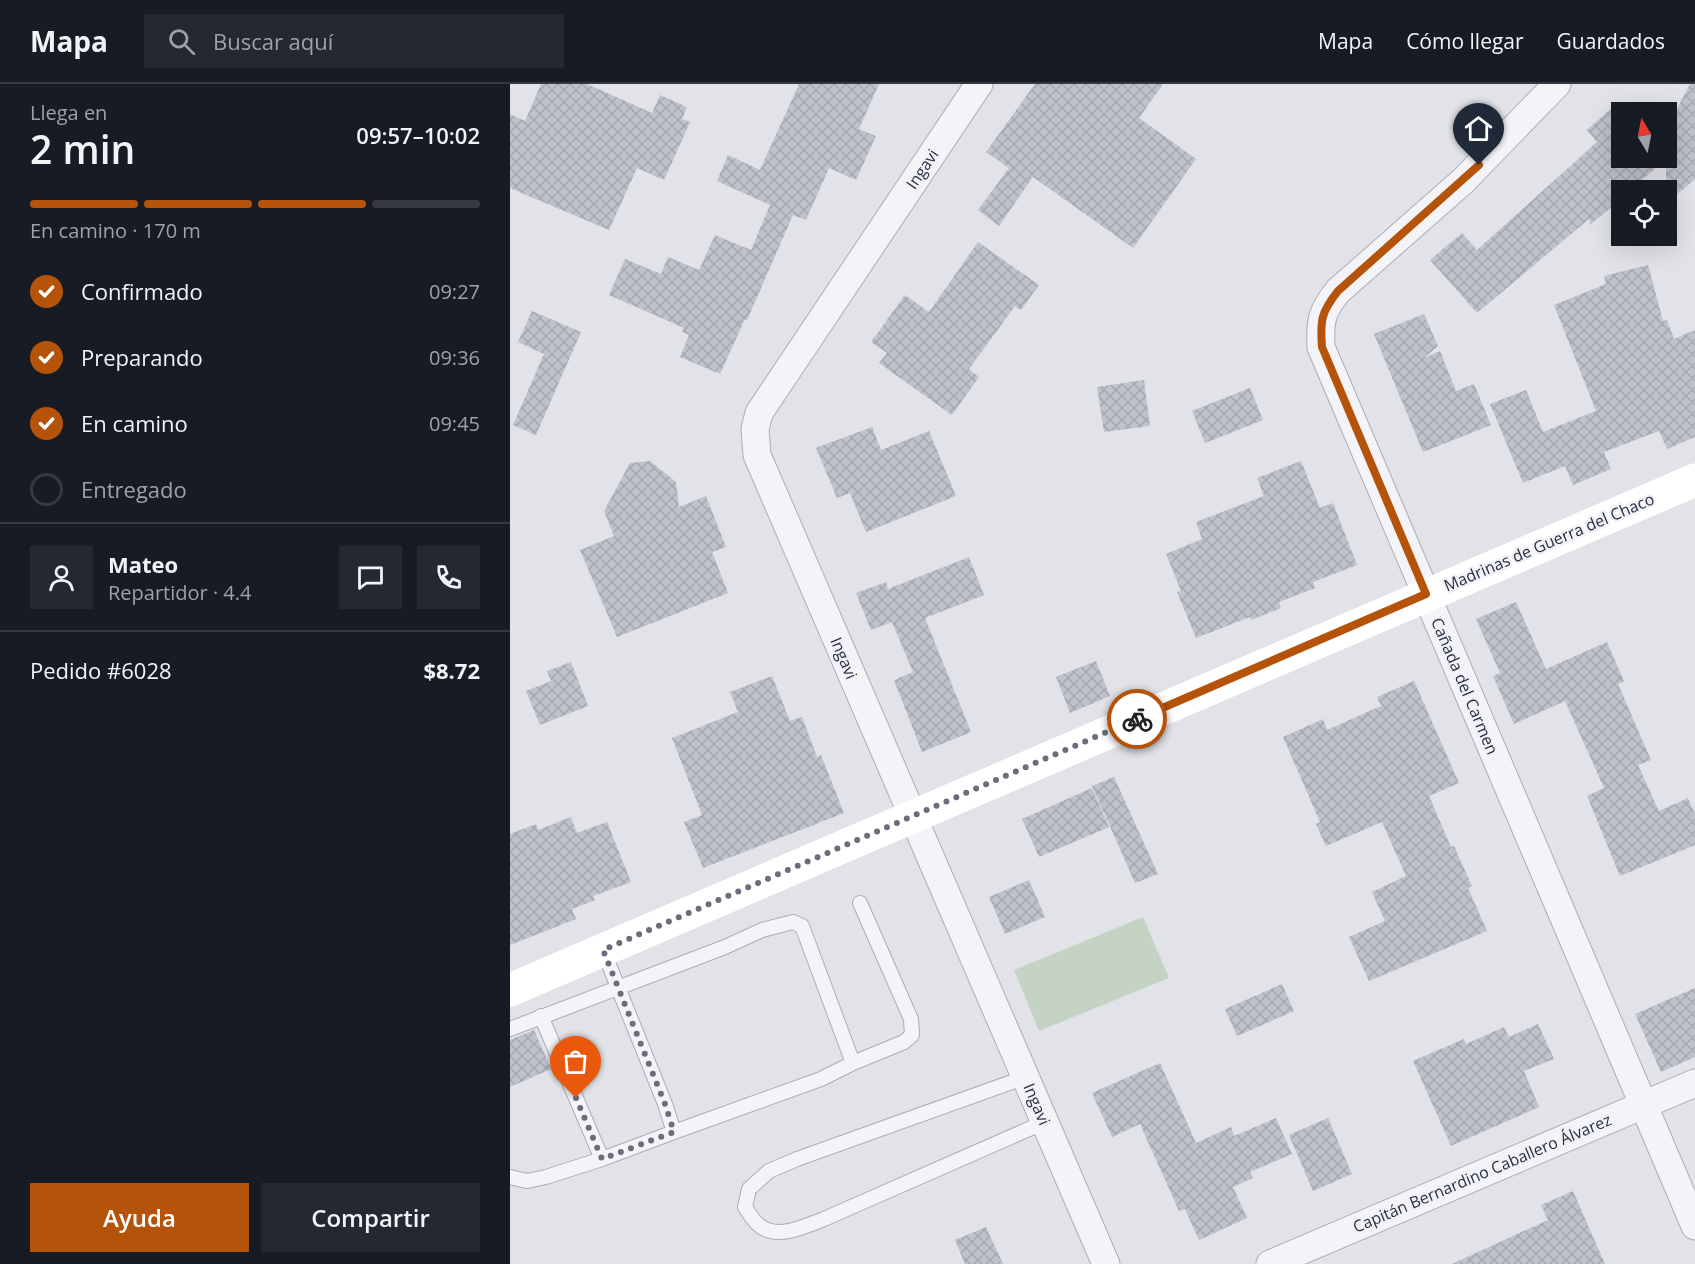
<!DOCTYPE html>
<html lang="es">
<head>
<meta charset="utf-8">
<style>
  :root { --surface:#171b24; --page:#242831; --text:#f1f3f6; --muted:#9ea1a6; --line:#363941; --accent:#b45309 }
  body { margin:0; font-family:"Open Sans",sans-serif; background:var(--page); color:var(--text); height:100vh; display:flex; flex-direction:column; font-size:22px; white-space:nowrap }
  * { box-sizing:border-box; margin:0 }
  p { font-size:20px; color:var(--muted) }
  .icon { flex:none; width:33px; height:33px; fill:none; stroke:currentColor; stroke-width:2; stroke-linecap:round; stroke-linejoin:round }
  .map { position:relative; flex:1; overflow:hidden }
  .side { display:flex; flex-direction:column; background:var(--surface); width:510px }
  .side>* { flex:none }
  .needle { width:39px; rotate:350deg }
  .buttons { position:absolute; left:1101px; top:18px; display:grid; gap:12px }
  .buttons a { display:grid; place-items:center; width:66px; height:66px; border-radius:0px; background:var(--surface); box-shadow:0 6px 24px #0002; font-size:30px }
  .pin { position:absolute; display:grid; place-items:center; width:51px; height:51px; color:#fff; margin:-62px -26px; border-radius:50% 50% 50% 0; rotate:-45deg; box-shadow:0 0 6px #0007 }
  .pin .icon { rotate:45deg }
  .courier { position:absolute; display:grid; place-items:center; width:60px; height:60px; margin:-30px; border:4px solid #b45309; border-radius:50%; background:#fff; color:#222; box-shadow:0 2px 8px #0007 }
  .head em { font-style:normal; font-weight:600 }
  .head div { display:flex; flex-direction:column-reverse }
  .head { display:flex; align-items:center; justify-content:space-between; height:102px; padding:0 30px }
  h1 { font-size:39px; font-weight:600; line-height:45px }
  .bar { display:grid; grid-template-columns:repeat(4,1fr); gap:9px 6px; align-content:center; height:72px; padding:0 30px }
  .bar i { height:8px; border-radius:4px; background:var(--line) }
  .bar .on { background:var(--accent) }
  .bar p { grid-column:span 4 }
  .line { display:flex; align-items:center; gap:15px; padding:0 30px; border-top:2px solid var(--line) }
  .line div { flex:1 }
  .round { display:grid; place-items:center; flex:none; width:63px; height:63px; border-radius:0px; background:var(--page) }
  ol { padding:0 30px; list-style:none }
  li { display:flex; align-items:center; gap:18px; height:66px }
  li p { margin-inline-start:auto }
  li .icon { padding:6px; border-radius:50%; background:var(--accent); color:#fff; stroke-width:4 }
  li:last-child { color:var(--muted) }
  li i { width:33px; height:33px; border:3px solid var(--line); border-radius:50% }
  .primary-button { display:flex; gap:12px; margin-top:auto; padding:12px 30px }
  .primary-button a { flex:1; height:69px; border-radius:0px; background:var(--accent); color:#fff; font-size:24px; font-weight:600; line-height:69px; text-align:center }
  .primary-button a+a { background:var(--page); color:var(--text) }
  header { display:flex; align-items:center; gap:36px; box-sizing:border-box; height:84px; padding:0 30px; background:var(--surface); border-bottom:2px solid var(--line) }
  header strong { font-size:28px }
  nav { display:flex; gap:33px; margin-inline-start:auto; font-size:21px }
  .search { width:420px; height:54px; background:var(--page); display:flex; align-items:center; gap:15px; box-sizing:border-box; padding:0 21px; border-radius:0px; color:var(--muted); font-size:22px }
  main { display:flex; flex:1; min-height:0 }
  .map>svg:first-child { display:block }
  .grass { fill:#c4d3c3 }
  .building { fill:url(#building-cross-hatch) }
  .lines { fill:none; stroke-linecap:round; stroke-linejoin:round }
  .lane-casing { stroke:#aaadb7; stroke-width:16 }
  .street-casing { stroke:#aaadb7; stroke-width:29 }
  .lane { stroke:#f4f4f8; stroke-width:14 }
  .street { stroke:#f4f4f8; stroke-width:27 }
  .secondary { stroke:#fff; stroke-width:33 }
  .done { stroke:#6a6d7c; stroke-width:6; stroke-dasharray:0 10.8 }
  .route { stroke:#b45309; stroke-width:8 }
  .labels { text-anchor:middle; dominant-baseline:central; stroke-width:5; stroke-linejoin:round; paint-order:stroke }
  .street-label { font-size:16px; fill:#2a2e41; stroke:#f1f2f7 }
</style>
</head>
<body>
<header>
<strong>Mapa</strong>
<div class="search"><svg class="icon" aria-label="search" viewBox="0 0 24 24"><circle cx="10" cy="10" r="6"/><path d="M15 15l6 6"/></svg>Buscar aquí</div>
<nav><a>Mapa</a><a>Cómo llegar</a><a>Guardados</a></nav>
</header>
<main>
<section class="side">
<div class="head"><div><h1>2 min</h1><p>Llega en</p></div><em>09:57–10:02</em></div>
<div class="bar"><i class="on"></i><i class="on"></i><i class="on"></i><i></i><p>En camino · 170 m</p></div>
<ol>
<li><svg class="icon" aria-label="check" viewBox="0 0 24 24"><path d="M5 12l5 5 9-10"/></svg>Confirmado<p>09:27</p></li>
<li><svg class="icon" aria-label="check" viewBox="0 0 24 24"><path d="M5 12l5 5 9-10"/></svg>Preparando<p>09:36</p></li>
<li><svg class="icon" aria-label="check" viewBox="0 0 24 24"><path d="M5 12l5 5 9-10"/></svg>En camino<p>09:45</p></li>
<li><i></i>Entregado</li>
</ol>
<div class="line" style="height:108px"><a class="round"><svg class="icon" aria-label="person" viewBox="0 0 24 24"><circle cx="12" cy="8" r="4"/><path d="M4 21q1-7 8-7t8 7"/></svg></a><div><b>Mateo</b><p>Repartidor · 4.4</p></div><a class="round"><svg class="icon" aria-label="chat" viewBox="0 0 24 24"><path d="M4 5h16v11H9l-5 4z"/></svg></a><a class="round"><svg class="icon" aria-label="phone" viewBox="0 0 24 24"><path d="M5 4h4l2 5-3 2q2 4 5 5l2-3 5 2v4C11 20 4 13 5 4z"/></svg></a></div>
<div class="line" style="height:78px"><div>Pedido #6028</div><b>$8.72</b></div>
<div class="primary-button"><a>Ayuda</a><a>Compartir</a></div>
</section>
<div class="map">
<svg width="1185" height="1180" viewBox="0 0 1185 1180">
  <defs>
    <pattern id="building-cross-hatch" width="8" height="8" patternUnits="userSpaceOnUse" patternTransform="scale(1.5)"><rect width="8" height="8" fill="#bfc1cc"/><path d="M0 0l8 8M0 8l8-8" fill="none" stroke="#a4a6b0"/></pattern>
  </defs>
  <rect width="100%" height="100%" fill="#e1e3e9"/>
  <!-- grass -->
  <path class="grass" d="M633,833L659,894L529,947L504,886Z"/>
  <!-- building -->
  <path class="building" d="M31,0H77L142,29L150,11L177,23L172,35L180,38L154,96L127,84L99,146L0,104V30L15,37Z
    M289,0H369L349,45L366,52L346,96L319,84L296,136L283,131L237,236L235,235L210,290L170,273L179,251L172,248L174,244L99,211L115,175L151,190L158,173L189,186L205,151L241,166L260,121L207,97L218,71L250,86Z
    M525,0H653L629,34L686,75L623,164L523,93L489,142L468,126L499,84L476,68Z
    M1180,0H1185V95L1156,120V46Z
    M1105,21L1112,28V74H1151L1154,77L1120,106H1112V114L1080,141L1079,135L967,229L920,176L952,149L967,166L1087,58L1077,46Z
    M468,158L529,201L511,226L505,222L459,285L469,293L442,331L369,279L377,269L361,258L395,211L419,228Z
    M1138,181L1153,237L1157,236L1164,255L1185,246V353L1157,365L1149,347L1094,368L1101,385L1063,401L1055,382L1013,399L980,320L1016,306L1033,348L1086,327L1044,221L1096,200L1094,192Z
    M22,227L71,248L26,351L3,341L34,270L8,258Z
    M914,230L928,262L914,274L930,267L946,307L964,300L981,341L913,368L864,250Z
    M634,296L640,342L594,348L587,303Z
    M740,304L753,336L695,359L682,327Z
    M362,343L371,366L419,347L446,412L356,448L340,409L327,414L306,364Z
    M140,377L166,398L169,423L196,412L216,463L202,468L218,509L107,553L70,466L104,452L94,427L120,379Z
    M791,377L810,424L823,419L847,481L803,498L805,504L769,518L771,524L741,536L740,533L686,554L667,508L671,507L656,470L692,455L686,438L754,412L747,394Z
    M459,473L474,511L415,534L461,648L412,668L384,596L403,588L382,538L361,546L346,509L376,498L378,505Z
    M1006,518L1036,585L1097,558L1114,597L1108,600L1141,676L1128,681L1149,727L1178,714L1185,730V761L1110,792L1077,712L1094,704L1055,617L1004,640L983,592L990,589L966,535Z
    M586,577L600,612L560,629L546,593Z
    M61,578L78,622L30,641L16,607L41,597L37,587Z
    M262,592L280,637L292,633L307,673L311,671L334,729L193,784L174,738L192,731L162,654L228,628L220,608Z
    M904,597L949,699L919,712L941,763L944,762L962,802L958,804L977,847L859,897L839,853L875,837L862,808L896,792L872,738L816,762L806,740L810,738L773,653L813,635L817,646L871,622L867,613Z
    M604,693L648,790L625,799L582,702Z
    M582,704L599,743L529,773L512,735Z
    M61,733L67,749L97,738L121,798L83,812L85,816L62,825L66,835L0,861V750L26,740L28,746Z
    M519,796L535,833L495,850L479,813Z
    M772,900L784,927L727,952L715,925Z
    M1185,904V973L1151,988L1125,930Z
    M1028,940L1044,975L1014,987L1029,1023L941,1062L903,977L954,955L956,960L994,943L999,953Z
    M24,946L41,985L0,1003V956Z
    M650,979L686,1059L721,1043L724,1052L766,1034L782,1070L740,1088L743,1094L723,1103L737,1134L689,1156L675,1125L669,1127L630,1040L602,1053L582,1009Z
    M818,1034L842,1090L803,1107L779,1051Z
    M1063,1107L1095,1180H942L1038,1136L1031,1121Z
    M476,1143L493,1180H455L445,1156Z"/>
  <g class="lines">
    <defs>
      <path id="lane" d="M31,932L92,1075
        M0,945L215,863L252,846L283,838L292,842L343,979L311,995L164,1048
        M343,979L394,958L402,951L401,935L350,819
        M516,993L287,1075L259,1087L239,1105L235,1123C239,1129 244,1138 250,1142C267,1156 296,1142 314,1135L535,1038
        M0,1093L17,1097L36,1093L92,1075L164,1048L155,1020L93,866"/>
      <path id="street" d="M469,0L249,329L245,345L247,371L596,1180
        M1047,0L953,97L828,207C811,228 810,237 811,263L1185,1142
        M760,1180L1185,999"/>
    </defs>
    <!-- lane casing -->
    <use href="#lane" class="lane-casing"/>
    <!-- street casing -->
    <use href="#street" class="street-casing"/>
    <!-- lane -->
    <use href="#lane" class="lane"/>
    <!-- street -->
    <use href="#street" class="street"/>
    <!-- secondary -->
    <path class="secondary" d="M0,906L1185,396"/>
  </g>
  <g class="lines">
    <!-- done -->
    <path class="done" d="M66,1014L92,1075L164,1048L155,1020L93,866L627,635"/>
    <!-- route -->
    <path class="route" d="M627,635L916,510L812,263C810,237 811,228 828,207L969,81"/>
  </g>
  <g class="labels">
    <!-- street labels -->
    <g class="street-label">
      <text transform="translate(412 85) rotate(-56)">Ingavi</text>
      <text transform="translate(1039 458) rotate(-23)">Madrinas de Guerra del Chaco</text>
      <text transform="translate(334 574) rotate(67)">Ingavi</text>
      <text transform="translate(955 602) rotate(67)">Cañada del Carmen</text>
      <text transform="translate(527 1020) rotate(67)">Ingavi</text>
      <text transform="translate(972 1089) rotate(-23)">Capitán Bernardino Caballero Álvarez</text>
    </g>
  </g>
</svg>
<div class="buttons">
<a><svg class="needle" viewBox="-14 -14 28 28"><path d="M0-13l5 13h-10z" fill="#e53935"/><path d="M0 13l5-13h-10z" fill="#9ea1a6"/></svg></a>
<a><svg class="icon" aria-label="locate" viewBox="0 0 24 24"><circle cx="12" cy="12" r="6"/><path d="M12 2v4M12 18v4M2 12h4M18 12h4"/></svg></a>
</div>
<div class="pin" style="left:66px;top:1014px;background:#ea580c"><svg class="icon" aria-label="bag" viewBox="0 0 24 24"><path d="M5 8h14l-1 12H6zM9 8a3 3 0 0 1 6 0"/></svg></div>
<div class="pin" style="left:969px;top:81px;background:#1f2937"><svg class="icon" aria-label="home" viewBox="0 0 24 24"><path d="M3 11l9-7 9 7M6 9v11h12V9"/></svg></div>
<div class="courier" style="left:627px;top:635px"><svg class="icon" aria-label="bike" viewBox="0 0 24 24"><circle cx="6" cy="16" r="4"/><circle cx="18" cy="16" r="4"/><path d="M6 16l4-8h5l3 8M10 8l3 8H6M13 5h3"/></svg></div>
</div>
</main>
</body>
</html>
